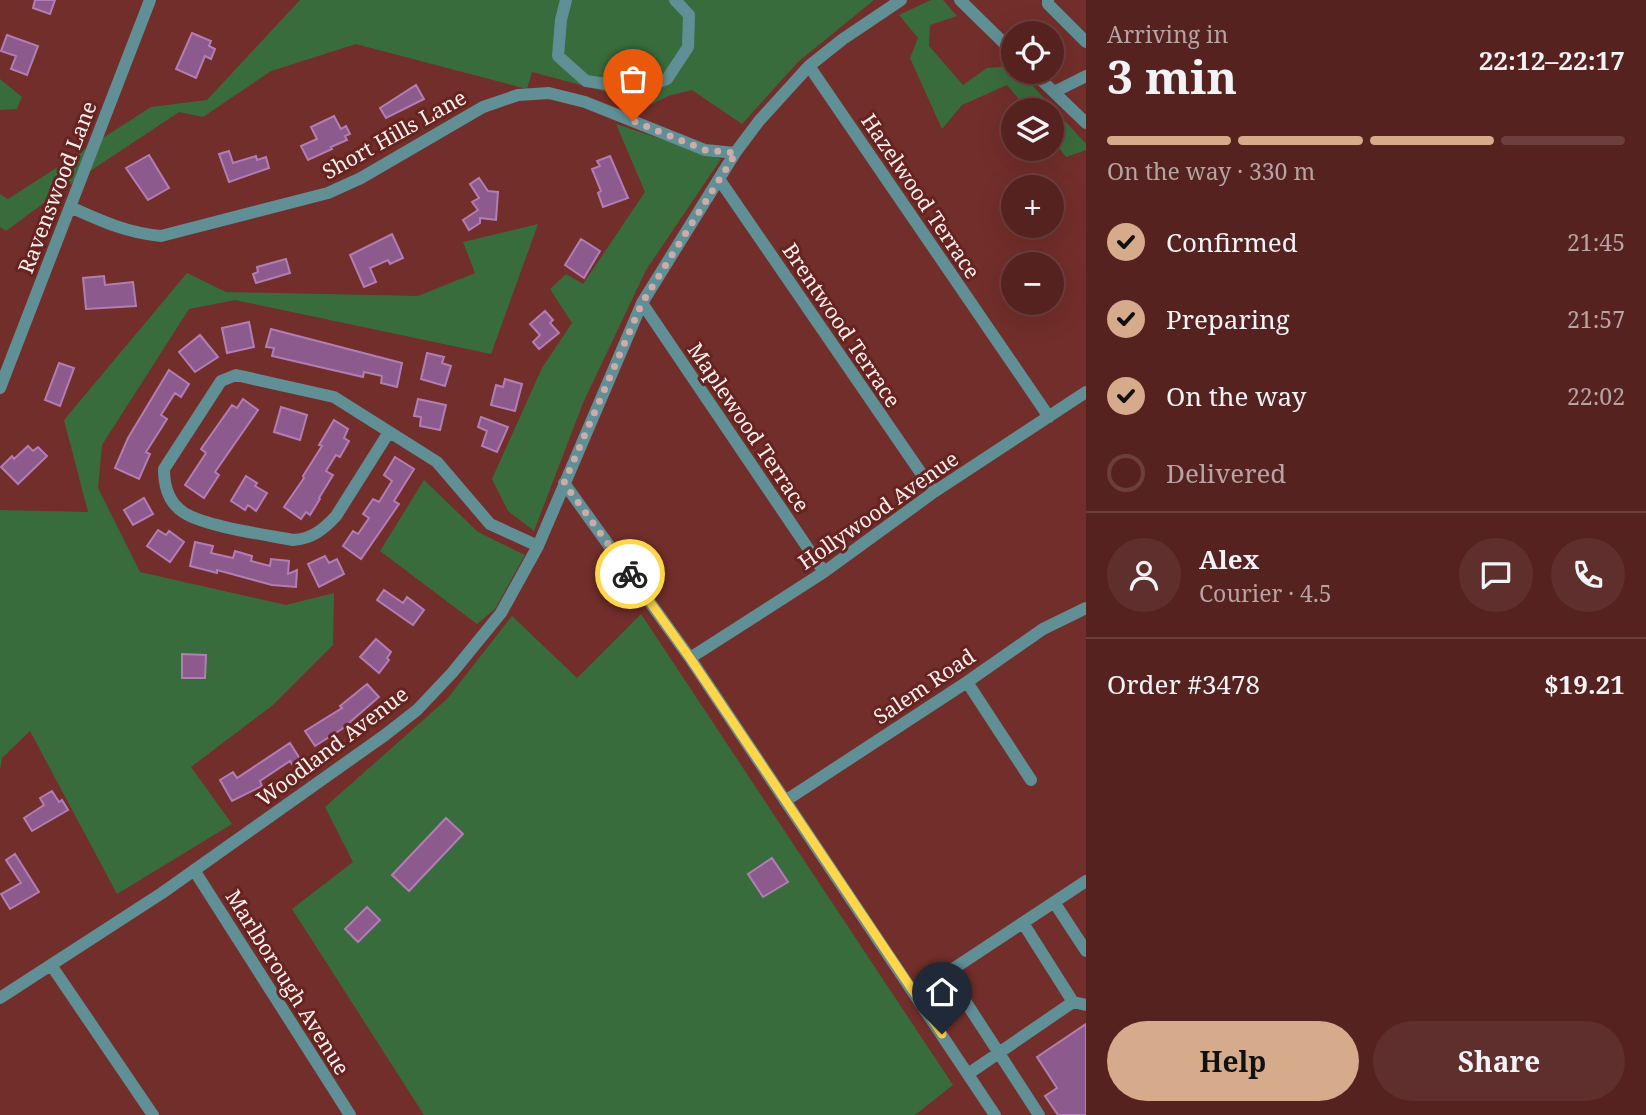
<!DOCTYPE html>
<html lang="en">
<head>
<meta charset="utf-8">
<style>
  :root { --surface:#562220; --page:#5f2f2d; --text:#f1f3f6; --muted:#b6a4a5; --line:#6c3f3e; --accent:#d6ab8b }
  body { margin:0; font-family:"Noto Serif",serif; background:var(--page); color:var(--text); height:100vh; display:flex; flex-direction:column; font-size:26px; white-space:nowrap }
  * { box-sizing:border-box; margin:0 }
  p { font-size:23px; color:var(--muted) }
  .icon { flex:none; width:38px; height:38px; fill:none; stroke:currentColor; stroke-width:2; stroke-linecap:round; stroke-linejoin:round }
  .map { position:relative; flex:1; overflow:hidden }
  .details { display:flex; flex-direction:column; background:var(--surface); width:560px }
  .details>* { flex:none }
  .tools { position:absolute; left:1001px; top:21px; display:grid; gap:14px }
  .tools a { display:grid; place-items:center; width:63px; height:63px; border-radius:50%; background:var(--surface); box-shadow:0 7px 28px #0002,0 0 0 2px var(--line); font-size:35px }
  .pin { position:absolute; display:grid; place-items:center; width:60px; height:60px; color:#fff; margin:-72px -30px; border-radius:50% 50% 50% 0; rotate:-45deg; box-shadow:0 0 7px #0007 }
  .pin .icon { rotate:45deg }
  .courier { position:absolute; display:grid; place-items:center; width:70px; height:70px; margin:-35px; border:5px solid #ffd54a; border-radius:50%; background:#fff; color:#222; box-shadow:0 2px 9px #0007 }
  .headline em { font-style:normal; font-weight:700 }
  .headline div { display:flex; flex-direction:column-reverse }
  .headline { display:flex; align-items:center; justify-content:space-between; height:119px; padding:0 21px }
  h1 { font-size:46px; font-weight:700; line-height:52px }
  .bar { display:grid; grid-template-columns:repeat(4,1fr); gap:10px 7px; align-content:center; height:84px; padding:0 21px }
  .bar i { height:9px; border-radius:5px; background:var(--line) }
  .bar .on { background:var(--accent) }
  .bar p { grid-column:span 4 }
  .line { display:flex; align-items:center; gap:18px; padding:0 21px; border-top:2px solid var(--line) }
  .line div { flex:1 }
  .round { display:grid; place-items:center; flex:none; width:74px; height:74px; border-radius:37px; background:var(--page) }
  ol { padding:0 21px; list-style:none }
  li { display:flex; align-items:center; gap:21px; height:77px }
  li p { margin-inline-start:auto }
  li .icon { padding:7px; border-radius:50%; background:var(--accent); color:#111; stroke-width:4 }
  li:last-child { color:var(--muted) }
  li i { width:38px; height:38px; border:4px solid var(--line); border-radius:50% }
  .button { display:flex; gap:14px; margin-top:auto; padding:14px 21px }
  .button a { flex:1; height:80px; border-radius:42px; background:var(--accent); color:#111; font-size:28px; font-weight:700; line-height:80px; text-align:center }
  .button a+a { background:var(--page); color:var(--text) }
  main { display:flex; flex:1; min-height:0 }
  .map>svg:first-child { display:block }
  .green { fill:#396c3d }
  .building { fill:#8d5a8e; stroke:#b27db3; stroke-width:2 }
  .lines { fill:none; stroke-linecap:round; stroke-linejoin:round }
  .minor { stroke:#608f95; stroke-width:12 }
  .done { stroke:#caacaa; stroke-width:7; stroke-dasharray:0 12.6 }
  .route { stroke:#ffd54a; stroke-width:9 }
  .labels { text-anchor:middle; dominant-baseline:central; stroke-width:6; stroke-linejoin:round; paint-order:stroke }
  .street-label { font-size:21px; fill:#f9f0ef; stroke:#662320 }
</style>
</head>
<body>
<main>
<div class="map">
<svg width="1086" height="1115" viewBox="0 0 1086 1115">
  <rect width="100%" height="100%" fill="#722e2a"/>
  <!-- green -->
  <path class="green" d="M300,0H874L798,62L742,124L692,90L668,96L652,104L532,72L527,89L356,44L271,71L203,117L179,112L60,191L6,231L0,227V194L8,199L151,107L207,100Z
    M931,0H943L957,16L930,25L929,46L963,85L987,68L1013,66V72H1020L1086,144V150L1066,157L1052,139V110H1028L1007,85L962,105L942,129L910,58L918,38L899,15Z
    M0,79L22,97L17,109L0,110Z
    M616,124L721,159L646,270L583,403L534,531L508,511L492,479L542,368L572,323L550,289L566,274L583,284L645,192Z
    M538,224L491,354L235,300L189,309L102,445L98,488L140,572L286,605L334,593L333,645L273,705L191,767L232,824L117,894L30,731L2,758L0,770V510L88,512L64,420L187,273L226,292L418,296L475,273L463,242Z
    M424,480L478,532L525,555L495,609L477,624L380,551Z
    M641,614L953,1085L915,1115H424L292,909L353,862L325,807L447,699L512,616L577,678Z"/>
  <!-- building -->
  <path class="building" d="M35,0H55L50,14L33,8Z
    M192,33L211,41L209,46L215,49L211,59L205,56L196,78L176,69Z
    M7,35L38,46L27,75L11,69L16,56L1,51Z
    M416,85L424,99L386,118L380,108Z
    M334,116L341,129L346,126L350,134L345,136L347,140L331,147L332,149L308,160L301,146L317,139L311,127Z
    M229,151L233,163L256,156L257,160L266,157L269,168L229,182L219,154Z
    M149,155L169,188L148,200L126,168Z
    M610,156L628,198L603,207L598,193L601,191L592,169L600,166L597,161Z
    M479,178L488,191L498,192L496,220L480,218V223L469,230L463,220L478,210L472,202L479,198L470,184Z
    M392,234L403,258L390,264L388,260L370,268L376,282L364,287L350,255Z
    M581,239L600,251L584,278L565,265Z
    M286,259L290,273L256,283L253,274L258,272L257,267Z
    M104,276L105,285L133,282L136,306L86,309L83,278Z
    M545,311L553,320L550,323L559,333L539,349L533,342L540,335L530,324Z
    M249,322L254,347L227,353L222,328Z
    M271,329L402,363L397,387L381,383L382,376L364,372L363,377L272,356L274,348L266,347Z
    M200,335L218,357L195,372L179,352Z
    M427,353L444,357L442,363L451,366L445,386L421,379Z
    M59,363L74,368L60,406L45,400Z
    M169,370L189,384L181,397L175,393L161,415L167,419L146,452L150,454L139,479L115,468L128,438Z
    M505,379L522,384L515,411L491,405L496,385L503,387Z
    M243,399L258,410L215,472L219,475L204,498L185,485L206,453L201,449L232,405L237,408Z
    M418,399L446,405L440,430L420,426L421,417L414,416Z
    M281,407L307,415L300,440L274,432Z
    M481,417L508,427L497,452L482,446L487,431L478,427Z
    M334,420L348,429L344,438L349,441L340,457L336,455L326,471L333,475L319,498L320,499L310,515L306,512L301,519L284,507L304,478L303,476L322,446L319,445Z
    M28,446L33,451L38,447L47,456L18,484L1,467L12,456L14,459Z
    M395,457L414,469L394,501L399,504L361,559L343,546L353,531L358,534L369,518L363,514L373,499L379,502L392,481L384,475Z
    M246,476L257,483L255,486L267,493L256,511L248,505L245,510L231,501Z
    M144,498L153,514L133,525L124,510Z
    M158,530L166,535L169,531L184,542L170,562L147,546Z
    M195,542L213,546L211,553L233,558L235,551L252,556L251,561L270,566L271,559L289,561L288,574L297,570L296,587L272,585L217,570V573L190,566Z
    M325,556L329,563L337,559L344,574L319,587L308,564Z
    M384,590L403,603L407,597L424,610L413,625L377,600Z
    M376,639L391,652L387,658L389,660L379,673L360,657Z
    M182,654L206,655L205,678H182Z
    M367,684L379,697L342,729L315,746L305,731L342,708L340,706Z
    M290,743L300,759L292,764L290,761L260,781L262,786L232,801L220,780L233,772L237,778Z
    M52,791L59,802L62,800L68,810L32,831L24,818L44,805L40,798Z
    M446,818L463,834L409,891L392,875Z
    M15,854L39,892L10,909L1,894L21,883L6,860Z
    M772,858L788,882L763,897L748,874Z
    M367,907L380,920L358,942L345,929Z
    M1086,1024V1115H1058L1045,1096L1057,1088L1037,1057Z"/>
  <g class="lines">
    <!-- minor -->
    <path class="minor" d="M566,0L561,20L558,56L586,81L642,89L667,79L688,47L689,15L675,0
      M960,0L1013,52
      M1048,0V4L1086,42
      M809,66L1049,417
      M1033,72L1086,123
      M1054,92L1086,76
      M719,179L934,492
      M70,207C101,221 127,233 161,236L328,193L361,178L483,107L518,95L549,93L585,102L705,150L735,153
      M642,303L824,572
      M0,388L150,0
      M389,432L336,516C324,529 312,539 293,540C267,535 202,526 183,512C168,502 164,485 164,469L221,381L236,375L334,397L437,462L490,524L538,546
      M564,483L690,658L995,1115
      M690,658L824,572L934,492L1086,392
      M967,682L1031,780
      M785,801L967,682L1043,629L1086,608
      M194,870L350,1115
      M1054,902L1086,951
      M1023,923L1073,1002
      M51,965L153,1115
      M947,973L1039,1115
      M915,994L1086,881
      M0,998L162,893L385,735L417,710L452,673L501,613L538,546L642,303L735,153L759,121L809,66L843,39L901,0
      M968,1074L1073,1002L1086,1005"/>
  </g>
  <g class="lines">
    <!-- done -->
    <path class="done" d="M630,574L564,483L642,303L736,153L705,150L633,121"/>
    <!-- route -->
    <path class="route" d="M630,574L690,658L942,1034"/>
  </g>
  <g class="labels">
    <!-- street labels -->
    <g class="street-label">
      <text transform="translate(394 134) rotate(-29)">Short Hills Lane</text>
      <text transform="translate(57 187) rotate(-69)">Ravenswood Lane</text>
      <text transform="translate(921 196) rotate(56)">Hazelwood Terrace</text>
      <text transform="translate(842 325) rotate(56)">Brentwood Terrace</text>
      <text transform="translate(749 427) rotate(56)">Maplewood Terrace</text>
      <text transform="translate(878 510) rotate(-35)">Hollywood Avenue</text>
      <text transform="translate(924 686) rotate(-34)">Salem Road</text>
      <text transform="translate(332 746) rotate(-37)">Woodland Avenue</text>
      <text transform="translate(288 982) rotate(58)">Marlborough Avenue</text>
    </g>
  </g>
</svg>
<div class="tools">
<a><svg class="icon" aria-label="locate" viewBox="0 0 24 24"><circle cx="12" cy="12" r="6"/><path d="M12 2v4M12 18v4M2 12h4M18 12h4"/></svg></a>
<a><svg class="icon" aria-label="layers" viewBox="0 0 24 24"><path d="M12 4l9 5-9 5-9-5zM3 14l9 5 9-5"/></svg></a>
<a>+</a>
<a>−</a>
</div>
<div class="pin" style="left:633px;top:121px;background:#ea580c"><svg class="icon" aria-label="bag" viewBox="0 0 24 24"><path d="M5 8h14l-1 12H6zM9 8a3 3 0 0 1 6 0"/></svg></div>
<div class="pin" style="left:942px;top:1034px;background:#1f2937"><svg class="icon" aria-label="home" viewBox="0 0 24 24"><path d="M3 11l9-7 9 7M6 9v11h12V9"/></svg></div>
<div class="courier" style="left:630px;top:574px"><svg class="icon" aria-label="bike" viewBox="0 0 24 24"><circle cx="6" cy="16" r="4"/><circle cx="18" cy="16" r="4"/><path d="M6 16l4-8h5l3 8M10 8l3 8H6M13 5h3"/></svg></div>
</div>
<section class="details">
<div class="headline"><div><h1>3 min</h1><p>Arriving in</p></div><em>22:12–22:17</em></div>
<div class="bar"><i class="on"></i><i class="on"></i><i class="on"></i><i></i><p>On the way · 330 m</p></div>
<ol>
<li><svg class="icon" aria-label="check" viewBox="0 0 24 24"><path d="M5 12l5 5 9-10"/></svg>Confirmed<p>21:45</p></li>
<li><svg class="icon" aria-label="check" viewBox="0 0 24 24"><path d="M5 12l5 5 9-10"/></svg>Preparing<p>21:57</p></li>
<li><svg class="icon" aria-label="check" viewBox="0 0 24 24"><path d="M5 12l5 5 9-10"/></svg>On the way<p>22:02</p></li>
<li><i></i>Delivered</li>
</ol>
<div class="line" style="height:126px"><a class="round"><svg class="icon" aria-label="person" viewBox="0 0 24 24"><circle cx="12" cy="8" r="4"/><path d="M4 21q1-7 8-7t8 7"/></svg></a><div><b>Alex</b><p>Courier · 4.5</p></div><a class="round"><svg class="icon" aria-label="chat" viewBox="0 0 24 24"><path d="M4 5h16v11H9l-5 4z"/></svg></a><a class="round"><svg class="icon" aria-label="phone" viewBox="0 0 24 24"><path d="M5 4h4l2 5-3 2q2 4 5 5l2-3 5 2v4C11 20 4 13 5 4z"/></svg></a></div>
<div class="line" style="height:91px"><div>Order #3478</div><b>$19.21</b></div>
<div class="button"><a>Help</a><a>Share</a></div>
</section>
</main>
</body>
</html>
